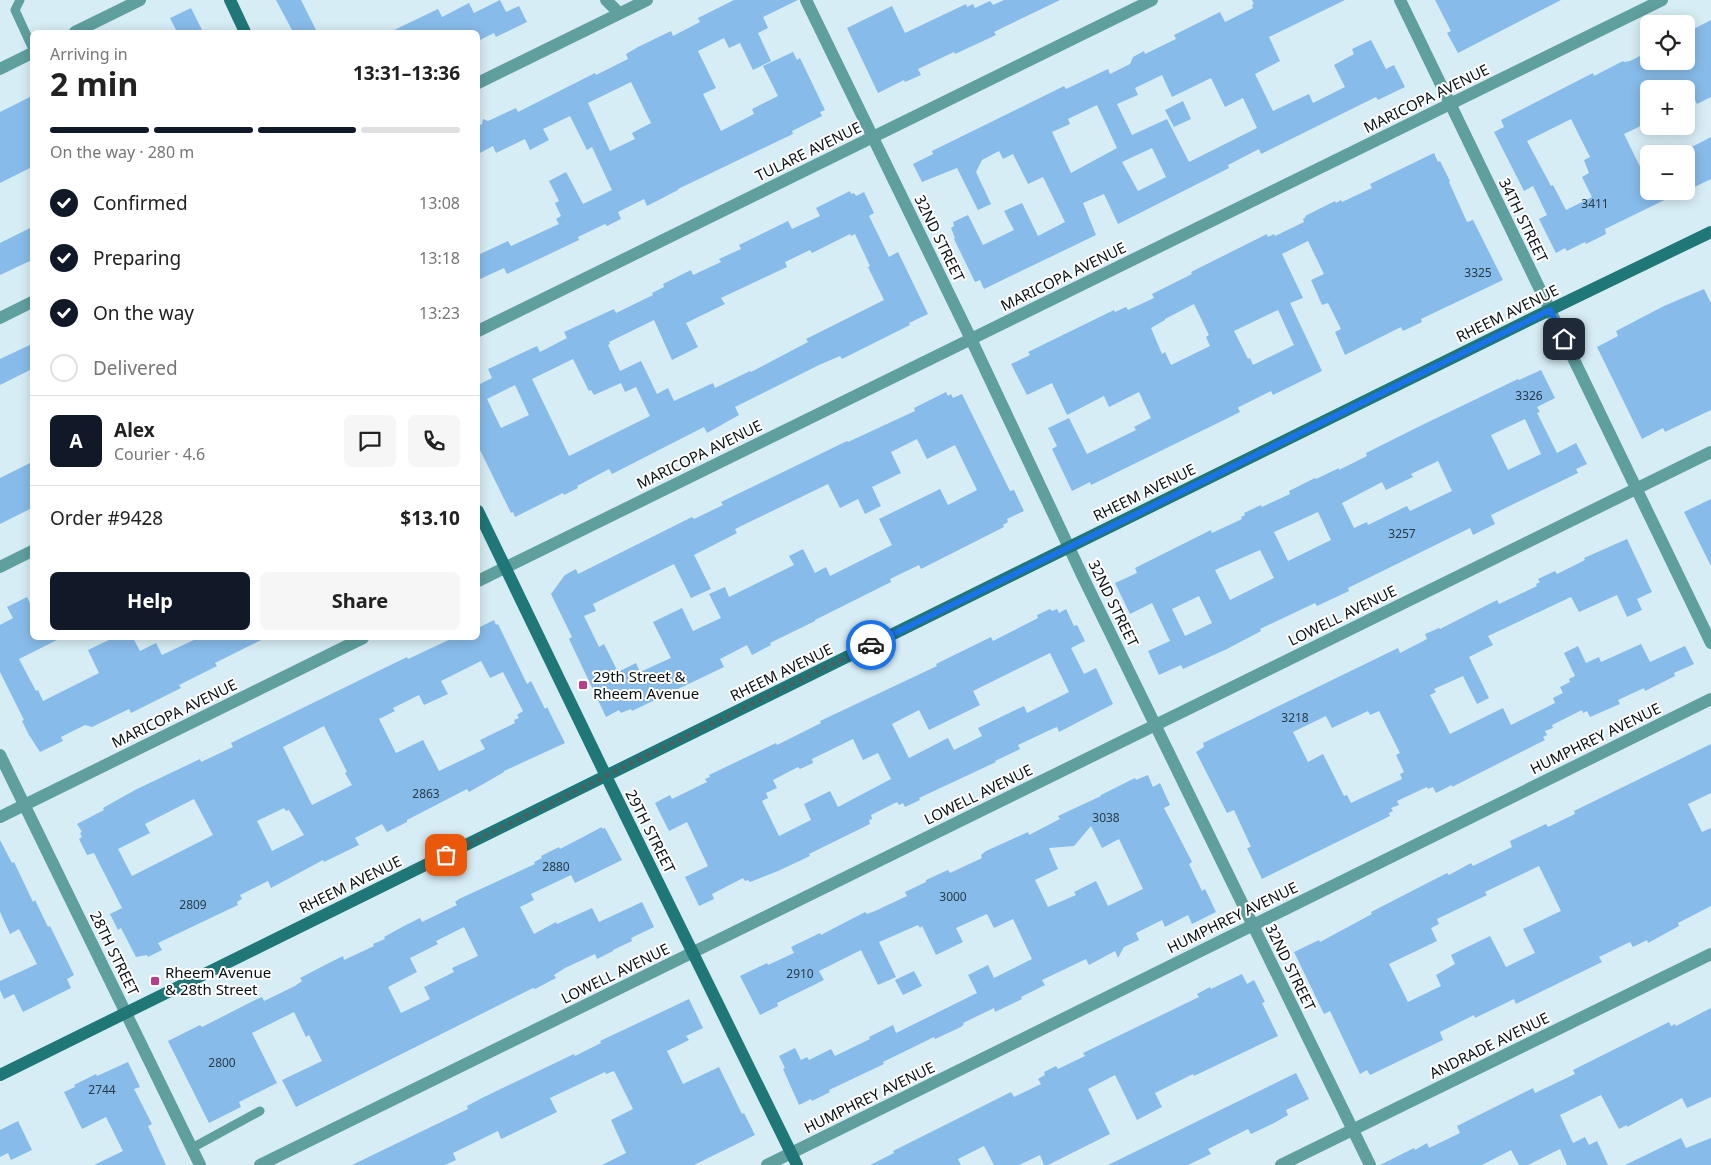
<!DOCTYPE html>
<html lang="en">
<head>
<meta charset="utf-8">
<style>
  :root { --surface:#fff; --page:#f6f6f6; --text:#222; --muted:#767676; --line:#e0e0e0; --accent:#111827 }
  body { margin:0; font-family:"Noto Sans",sans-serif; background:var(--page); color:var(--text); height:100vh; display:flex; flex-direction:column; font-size:19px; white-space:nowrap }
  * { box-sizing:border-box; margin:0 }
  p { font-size:16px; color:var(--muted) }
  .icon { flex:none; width:28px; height:28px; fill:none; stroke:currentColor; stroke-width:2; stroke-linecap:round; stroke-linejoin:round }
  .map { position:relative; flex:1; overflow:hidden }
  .sheet { position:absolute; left:30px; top:30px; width:450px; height:610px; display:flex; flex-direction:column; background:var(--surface); border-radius:8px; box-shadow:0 2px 12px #0003 }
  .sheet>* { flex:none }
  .tools { position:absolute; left:1640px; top:15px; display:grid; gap:10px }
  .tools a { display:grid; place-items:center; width:55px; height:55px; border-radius:8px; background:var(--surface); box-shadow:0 2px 12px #0003; font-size:25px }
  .pin { position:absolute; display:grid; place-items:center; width:42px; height:42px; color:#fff; margin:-21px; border-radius:10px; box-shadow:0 2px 8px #0006 }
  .courier { position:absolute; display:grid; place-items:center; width:50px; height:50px; margin:-25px; border:4px solid #1a73e8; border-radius:50%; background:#fff; color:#222; box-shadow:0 1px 6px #0007 }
  .headline em { font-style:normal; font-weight:700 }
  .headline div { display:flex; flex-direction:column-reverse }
  .headline { display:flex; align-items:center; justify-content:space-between; height:85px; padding:0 20px }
  h1 { font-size:32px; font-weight:700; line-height:38px }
  .bar { display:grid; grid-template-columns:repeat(4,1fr); gap:8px 5px; align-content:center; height:60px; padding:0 20px }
  .bar i { height:6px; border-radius:4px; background:var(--line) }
  .bar .on { background:var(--accent) }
  .bar p { grid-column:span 4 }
  .line { display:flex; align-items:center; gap:12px; padding:0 20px; border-top:1px solid var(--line) }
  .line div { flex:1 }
  .round { display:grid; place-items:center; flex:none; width:52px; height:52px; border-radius:8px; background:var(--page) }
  ol { padding:0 20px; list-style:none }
  li { display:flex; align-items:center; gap:15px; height:55px }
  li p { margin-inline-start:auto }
  li .icon { padding:5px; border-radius:50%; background:var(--accent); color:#fff; stroke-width:4 }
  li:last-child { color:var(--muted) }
  li i { width:28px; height:28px; border:2px solid var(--line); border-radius:50% }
  .action { display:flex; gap:10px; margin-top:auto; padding:10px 20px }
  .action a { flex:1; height:58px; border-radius:8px; background:var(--accent); color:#fff; font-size:20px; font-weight:700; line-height:58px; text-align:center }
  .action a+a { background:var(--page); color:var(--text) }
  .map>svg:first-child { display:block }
  .building { fill:#87bbe9; fill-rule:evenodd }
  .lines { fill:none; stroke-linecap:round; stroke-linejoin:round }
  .lane { stroke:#5f9f9e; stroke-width:9 }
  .street { stroke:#5f9f9e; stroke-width:12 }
  .secondary { stroke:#207777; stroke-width:12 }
  .done { stroke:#505d61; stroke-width:5; stroke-dasharray:0 9 }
  .route { stroke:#1a73e8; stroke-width:6 }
  .poi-dot { fill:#ba3d8b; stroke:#fff; stroke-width:2 }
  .labels { text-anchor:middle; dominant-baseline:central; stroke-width:4; stroke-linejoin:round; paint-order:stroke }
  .number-label { font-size:12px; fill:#283a48 }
  .street-label { font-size:15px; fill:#080f12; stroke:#fff }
  .poi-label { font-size:15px; fill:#080f12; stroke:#fff; text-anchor:start }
</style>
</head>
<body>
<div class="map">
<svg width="1711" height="1165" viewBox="0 0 1711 1165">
  <rect width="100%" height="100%" fill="#d7edf5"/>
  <!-- building -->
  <path class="building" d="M276,0H301L317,32H293Z
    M500,0L506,12L519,6L527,22L496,37L494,33L478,41V32H390L438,9L442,17L469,3L474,13Z
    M734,0H798L763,17L768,28L758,33L771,61L753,70L740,43L729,48L724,38L698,51L716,88L703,94L721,131L754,114L752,109L778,96L763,66L793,52L797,60L800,58L825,110L820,112L822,116L792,131L793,134L678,189V190L647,206L644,199L618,212L621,219L607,226L605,224L578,237L579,240L539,259L507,274L504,268L478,280V255L508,241L511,246L559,224L556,219L561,216L555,203L559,201L549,181L566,172L583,204L612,190L592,147L587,150L570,116L543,129L549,140L530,150L525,139L496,153L493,146L478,154V126L482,124L483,119L488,121L516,108L518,112L595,73L596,75L628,59L626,54L638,47L671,31L673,36L700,22L698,18ZM631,82L651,123L632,133L635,139L610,151L588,103Z
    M1004,0H1060L994,32L996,35L955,54L954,52L918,69L921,75L905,82L904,80L878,93L847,28L892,6L905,33L966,4L967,7L973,4L975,8L990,1L993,5Z
    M1252,0H1345L1269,37L1280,61L1255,74L1273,111L1309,94L1313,103L1345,87L1334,65L1354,54L1352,49L1371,40L1386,69L1394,65L1405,87L1378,100L1376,97L1261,154L1259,149L1228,165L1229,168L1118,224L1104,194L1083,203L1096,235L984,289L980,280L975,282L954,239L955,238L951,228L954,226L953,222L968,215L983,245L1014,230L1004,211L1022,203L1038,236L1065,222L1043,177L1028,184L1013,154L1003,159L999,151L982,160L976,172L991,204L978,210L957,168L922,182L913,164L933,154L932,151L1064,86L1066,89L1108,69L1110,74L1130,64L1133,57L1144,51L1145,54L1176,39L1174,35L1220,12L1225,22L1253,8L1252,5L1254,4ZM1162,75L1172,97L1211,78L1225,107L1243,98L1257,128L1189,162L1167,119L1132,135L1117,104L1138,95L1135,88ZM1097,105L1117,148L1071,173L1052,132L1070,124L1068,119ZM1152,148L1166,177L1138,191L1122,162Z
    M1435,0H1561L1458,53L1447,33L1451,31Z
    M191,8L203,32H177L170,18Z
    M1711,20V97L1697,104L1689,89H1644L1649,98V122L1624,134L1649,185V191H1683L1605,229L1606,234L1586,244L1585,242L1567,251L1565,248L1556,253L1539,219L1547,215L1533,186L1524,191L1494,132L1504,127L1501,120L1593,73L1594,76L1623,61L1624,62L1630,61L1646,53L1649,61H1686V33ZM1571,119L1590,157L1584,160L1589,173L1582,177L1592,197L1566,210L1553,185L1551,186L1527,141Z
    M32,96V167L0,183V112Z
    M1183,101L1191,119L1174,127L1165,110Z
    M1711,137V179L1686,191V150Z
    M1434,153L1438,162L1440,161L1450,181L1449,182L1467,222L1473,220L1503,280L1421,319L1422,322L1403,331L1401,327L1345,355L1335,332L1341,329L1328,303L1322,305L1311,280L1324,274L1308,241L1282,254L1303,298L1290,303L1322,371L1273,395L1271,391L1239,407L1238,408L1240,412L1230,417L1091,485L1090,482L1072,491L1052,449L1057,446L1048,428L1069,418L1087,454L1136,430L1134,427L1151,418L1139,392L1109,407L1104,396L1067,415L1052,383L1027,395L1011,364L1030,355L1028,352L1114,310L1115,312L1126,307L1128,310L1154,298L1152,294L1192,274L1191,272L1267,234L1268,237L1274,234L1275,236L1304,222L1303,219L1306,217L1305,216L1335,201L1336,203L1341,200L1342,202L1372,188L1370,184ZM1194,304L1209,335L1206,337L1210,346L1171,365L1165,352L1162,354L1151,328L1165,320V319ZM1278,310L1294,345L1253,365L1250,358L1248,359L1234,331Z
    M850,191L851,194L854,193L856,196L864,192L874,213L869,216L889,257L898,252L928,314L909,323L910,325L842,359L840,356L819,365L735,407L739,415L707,433L704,427L612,474L609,469L577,486L578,488L564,495L563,493L515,517L513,512L511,513L478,446V380L480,384L492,378L488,369L537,346L540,352L567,338L564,332L614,309L616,313L653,295L652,293L664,287L663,284L691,270L693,275L721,262L719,259L741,249L739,245L788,221L792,229L820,216L816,208ZM850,234L851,236L855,234L870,266L868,267L884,300L806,339L808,342L751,372L750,371L715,388L713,383L674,401L668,388L657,394L641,361L620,371L608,345L610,344L609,342L654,320L672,360L698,347L686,323L725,304L721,298L787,267L785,262L810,250L812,253ZM573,359L589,391L591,390L594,395L621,383L625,392L636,387L650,416L569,456L532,379ZM515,385L529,415L501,428L487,399Z
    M32,227V260L0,275V243Z
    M1704,289L1711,303V410L1665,432L1663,428L1642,439L1597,347L1618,336L1616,331L1664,306Z
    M32,344V369L0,385V359Z
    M1541,370L1555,398L1537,407L1540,412L1537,413L1557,453L1576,443L1587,464L1576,469L1578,473L1491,515L1495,524L1473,535L1470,528L1348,588L1349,591L1317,606L1315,603L1260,629L1261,631L1227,649L1183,669L1181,665L1159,675L1148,651L1170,641L1152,603L1130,614L1115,583L1137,573L1135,568L1211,530L1212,533L1242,519L1241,517L1245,515L1244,513L1261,505L1262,507L1290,494L1289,491L1315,478L1316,479L1339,468V470L1367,456L1366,453L1420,426L1518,379L1519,380ZM1525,419L1541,454L1508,470L1491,435ZM1438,461L1452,491L1410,511L1407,506L1368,525L1367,522L1354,528L1342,503L1382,482L1386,490L1413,477L1411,474ZM1318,512L1331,540L1288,561L1274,532ZM1260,550L1274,578L1230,600L1215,570ZM1199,596L1212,623L1185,636L1172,609Z
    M946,392L948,396L951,394L953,398L962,394L1010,491L1014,490L1024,511L1007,519L1008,522L1003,525L1004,527L921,569L919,565L890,579L891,582L815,620V621L770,643L771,645L752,655L747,645L720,659L724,667L632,711L631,709L621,713L619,710L606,717L569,639L572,637L551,594L565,575L576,569L578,574L692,517L694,519L723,505L721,502L847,441L848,442L915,411L914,408ZM917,439L927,459L955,445L977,490L948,505L940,489L879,519L892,545L830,576L826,567L815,573L803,549L789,556L794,565L729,597L725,587L709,594L721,618L693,631L682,608L653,622L671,658L640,672L636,663L618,672L604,644L599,647L584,616L596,611L593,604L674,564L691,598L711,589L694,555L737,533L735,529L828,484L840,508L858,499L865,514L881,506L872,487L901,473L891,452Z
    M32,462V508L0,524V478Z
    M1711,499V566L1684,512Z
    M1627,539L1652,592L1637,599L1642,610L1627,617L1617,595L1579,612L1571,597L1488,636L1493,645L1469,657L1489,698L1477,704L1463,676L1434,689L1436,692L1430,695L1450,734L1503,708L1511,725L1555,703L1553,698L1563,693L1560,687L1570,682L1569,679L1575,676L1564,653L1578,646L1586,663L1599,657L1601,662L1641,644L1650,662L1685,646L1694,664L1674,673L1675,676L1645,691L1644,688L1618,700L1620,704L1590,717L1587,711L1583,713L1582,710L1552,725L1553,728L1545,731L1547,735L1543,737L1545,740L1452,787V785L1436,793L1433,787L1428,789L1427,787L1397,801L1399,805L1391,808L1393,811L1389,813L1390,816L1262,879L1247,848L1251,847L1234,810L1227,813L1196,752L1204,747L1203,743L1398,648L1400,653L1427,639L1425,634L1439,628L1440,629L1497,600L1499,604L1537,586L1536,584L1540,582L1538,579L1555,571L1557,574L1585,560L1584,558ZM1368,711L1370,715L1379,711L1400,753L1396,755L1404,772L1400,774L1402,779L1351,803L1347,795L1344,796L1323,754L1308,762L1293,732L1326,716L1332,728Z
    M27,597L32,607V638H61L19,659L36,691L38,690L43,701L99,673L88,650L113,638H133L140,651L156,643L162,655L198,638H265L215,663L217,666L179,685L181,688L131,713L129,709L92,727L85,725L61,737L63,741L40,752L29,735L22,721L24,720L0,672V625L13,618L7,607Z
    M1050,609L1052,611L1057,609L1059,613L1066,609L1074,626L1077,625L1085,641L1071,648L1084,674L1096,668L1113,704L1059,732L1057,727L1052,729L1018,745L1020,749L995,761L996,762L919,798L920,800L905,807L903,803L899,805L897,802L871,815L872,819L869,820L870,824L809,854L810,856L778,871L750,882L748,880L745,881L743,878L712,894L714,899L699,906L685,877L708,866L687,822L669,831L655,803L670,795L672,799L707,782L705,779L710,777L709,775L776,743L777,745L821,723L820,721L937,666L936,664L991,637L993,641L1038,618L1037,615ZM1050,653L1069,692L1027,713L1024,706L978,728L982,736L954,750L948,738L909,758L892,724L919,710L929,730L980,705L973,691ZM853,739L863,760L878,753L891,779L838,807L830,791L804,804L811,820L779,836L762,801L768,798L766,793L777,788L773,780L798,767L800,769L813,763L812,759Z
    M494,620L496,625L498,624L527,684L531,681L545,709L547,707L565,743L504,771V772L485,783L469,792L467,789L407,820V822L387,832L382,824L355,838L359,845L324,862L323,860L271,888L268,881L240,895L242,899L237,902L238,905L158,943L162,950L148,957L147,955L136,957L121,928L118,930L110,914L122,908L94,853L87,855L79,839L82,837L80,833L82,832L77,824L104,810L103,808L135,790L200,759L201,762L233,747L231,743L407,657L408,659L453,638H478V628ZM481,661L490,678L503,672L523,711L517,715L519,718L514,720L515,723L480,740L485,749L439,771L423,740L396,753L379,719L395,711L393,708L419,695L424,705L448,694L441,681ZM324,726L347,772L345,773L352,785L312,805L283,747ZM194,799L213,835L132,876L118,849L150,833L145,824ZM284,808L286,811L289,810L304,835L272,851L257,821Z
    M1711,744V793L1688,804L1702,832L1711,828V906L1678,923L1679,926L1648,943L1647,940L1633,947L1630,942L1599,957L1602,962L1516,1004L1514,999L1475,1018L1474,1015L1440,1032L1443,1040L1370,1075L1367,1070L1360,1074L1330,1011L1324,1014L1294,952L1319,940L1320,942L1372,914L1371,912L1447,873L1449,875L1471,863L1473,866L1512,847L1510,841L1546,824L1548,827L1575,814L1574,811ZM1539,866L1561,911L1523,929L1535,953L1506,967L1490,936L1451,955L1455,964L1436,975L1441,986L1408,1002L1389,964L1437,941L1431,928L1439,924L1437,919L1487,895L1485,892Z
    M1148,775L1153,787L1160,783L1170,805L1164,808L1192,862L1189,864L1202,891L1205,889L1216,912L1192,924L1188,915L1165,927L1162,920L1136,933L1139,940L1124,947L1118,958L1115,951L1089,965L1086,959L1042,980L1045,985L1021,997L1022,999L995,1012L994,1008L963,1023L964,1024L961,1027L935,1039L934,1037L883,1062L884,1064L829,1090L830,1092L812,1101L811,1099L799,1105L783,1069L785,1068L779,1056L795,1048L801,1060L807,1057L809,1060L831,1049L835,1056L870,1039L869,1037L893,1025L896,1033L977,993L968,975L988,965L994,978L1032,959L1013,919L994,928L987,914L956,928L963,942L936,955L922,926L920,928L918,925L879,942L896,977L878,985L861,950L819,971L824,980L777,1003L778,1006L760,1015L740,976L767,963L768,965L794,953L791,947L820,933L821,935L865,912L867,914L875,911L907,896L905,892L926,882V880L948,870L950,873L982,858L981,855L986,851L1028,832L1029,835L1060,819L1058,816L1101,796V795L1135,778L1136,780ZM1091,826L1102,848L1119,839L1143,889L1108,906L1096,881L1074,892L1076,895L1048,907L1035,880L1058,869L1049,848L1074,846Z
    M602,827V829L605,828L622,860L575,883L571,875L531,894L534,900L520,907L534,934L556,922L557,924L592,908L599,922L642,902L654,927L631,938L632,941L613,950V951L597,959L595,954L565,968L554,975L556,978L535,989L533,988L296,1107L282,1080L322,1061L309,1035L306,1037L294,1012L252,1033L277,1083L239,1102L241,1107L209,1123L168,1041L200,1025L202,1027L257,999L262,997L264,1001L295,986L302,981L300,978L327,964L343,956L344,960L374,946L373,944L385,939L384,937L404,926L420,918L422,922L457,905L455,902L459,899L535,864L534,862L542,858L541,856L559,847L560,849ZM464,927L478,956L452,968L454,972L424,987L430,999L401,1013L388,987L417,972L410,958L438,944L436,941Z
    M0,840L12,863L14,862L33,902L35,900L48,927L50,926L74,975L67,979L71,988L23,1012L14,994L4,999L0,990V981L37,964L19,929L10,934L0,912Z
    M914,971L922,986L903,995L895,980Z
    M1242,974L1247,984L1254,980L1265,1002L1262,1003L1278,1036L1194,1076L1193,1074L1155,1093L1162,1107L1137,1120L1115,1075L1088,1089L1110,1134L1048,1165H1044L1040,1155L1019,1165H994L984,1146L958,1159L961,1165H870L894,1153L893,1151L1011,1092L1014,1097L1041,1084L1038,1079L1045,1075L1044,1072L1056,1066L1058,1069L1085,1056L1083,1053L1199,997L1197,994L1210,987L1211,989Z
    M689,999L703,1028L686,1036L689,1040L667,1051L683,1084L719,1067L742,1114L744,1113L755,1135L694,1165H602L626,1153L611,1120L633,1109L614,1071L606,1074L605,1072L550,1098L557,1112L501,1139L498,1131L453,1153L456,1160L445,1165H352L468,1109L467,1106L482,1098L574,1054L575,1056L601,1043L600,1041Z
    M1711,1008V1097L1687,1108L1682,1098L1627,1127V1125L1619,1129L1601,1095L1560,1115L1573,1143L1585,1137L1589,1145L1597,1141L1608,1165H1567L1560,1149L1528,1165H1519L1511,1150L1482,1165H1380L1414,1148L1415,1150L1427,1143L1429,1148L1460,1133L1457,1126L1533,1088L1535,1093L1575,1074L1573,1070L1669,1022L1671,1026L1675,1024L1676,1026Z
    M128,1062L140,1087L134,1089L152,1124L148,1126L166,1165H94L123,1151L106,1117L82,1129L64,1092L75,1087L74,1085L96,1074L97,1076Z
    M1296,1073L1309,1099L1286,1110L1288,1115L1274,1123L1251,1134L1248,1129L1208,1149L1211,1154L1188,1165H1108Z
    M18,1121L32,1150L11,1160L8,1153L0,1157V1130Z
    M1681,1138L1686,1148L1711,1138V1165H1625Z"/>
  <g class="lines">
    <!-- lane -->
    <path class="lane" d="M20,0L15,10L32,47
      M192,1148L260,1111"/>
    <!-- street -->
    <path class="street" d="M606,0L619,13
      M806,0L971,339L1082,575L1370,1165
      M1400,0L1711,643
      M75,32L140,0
      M0,69L32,53
      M478,83L647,0
      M0,318L32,302
      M478,331L1152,0
      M0,567L32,551
      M478,581L1662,0
      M0,755L200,1165
      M0,817L363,638
      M260,1165L1711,452
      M767,1165L1711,699
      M1281,1165L1711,954"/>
    <!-- secondary -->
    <path class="secondary" d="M230,0L245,32
      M478,511L606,776L797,1165
      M0,1075L1533,318L1711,232"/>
  </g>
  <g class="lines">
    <!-- done -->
    <path class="done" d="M446,855L871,645"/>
    <!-- route -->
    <path class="route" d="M871,645L1550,310L1564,339"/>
  </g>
  <!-- markers -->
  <g class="poi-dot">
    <rect x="578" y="680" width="10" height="10" rx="2.5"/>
    <rect x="150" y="976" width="10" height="10" rx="2.5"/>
  </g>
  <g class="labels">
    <!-- number labels -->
    <g class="number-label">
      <text x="1595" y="203">3411</text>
      <text x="1478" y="272">3325</text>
      <text x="1529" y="395">3326</text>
      <text x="1402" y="533">3257</text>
      <text x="1295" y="717">3218</text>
      <text x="426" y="793">2863</text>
      <text x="1106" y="817">3038</text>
      <text x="556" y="866">2880</text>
      <text x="953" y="896">3000</text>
      <text x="193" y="904">2809</text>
      <text x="800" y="973">2910</text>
      <text x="222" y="1062">2800</text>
      <text x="102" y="1089">2744</text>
    </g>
    <!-- street labels -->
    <g class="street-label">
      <text transform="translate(1426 98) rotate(-26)">MARICOPA AVENUE</text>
      <text transform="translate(808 151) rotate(-26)">TULARE AVENUE</text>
      <text transform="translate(1524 220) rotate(64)">34TH STREET</text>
      <text transform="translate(940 238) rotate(64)">32ND STREET</text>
      <text transform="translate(1063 276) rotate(-26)">MARICOPA AVENUE</text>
      <text transform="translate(1507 313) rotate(-26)">RHEEM AVENUE</text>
      <text transform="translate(699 454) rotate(-26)">MARICOPA AVENUE</text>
      <text transform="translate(1144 492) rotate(-26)">RHEEM AVENUE</text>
      <text transform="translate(1114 603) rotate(64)">32ND STREET</text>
      <text transform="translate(1342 615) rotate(-26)">LOWELL AVENUE</text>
      <text transform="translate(781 672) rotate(-26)">RHEEM AVENUE</text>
      <text transform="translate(174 713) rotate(-26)">MARICOPA AVENUE</text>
      <text transform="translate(1595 738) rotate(-26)">HUMPHREY AVENUE</text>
      <text transform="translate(978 794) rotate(-26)">LOWELL AVENUE</text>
      <text transform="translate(651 831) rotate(63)">29TH STREET</text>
      <text transform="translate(350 884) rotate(-26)">RHEEM AVENUE</text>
      <text transform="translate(1232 917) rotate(-26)">HUMPHREY AVENUE</text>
      <text transform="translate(115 953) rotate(64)">28TH STREET</text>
      <text transform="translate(1291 967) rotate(64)">32ND STREET</text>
      <text transform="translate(615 973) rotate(-26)">LOWELL AVENUE</text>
      <text transform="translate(1489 1045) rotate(-26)">ANDRADE AVENUE</text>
      <text transform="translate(869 1097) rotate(-26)">HUMPHREY AVENUE</text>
    </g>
    <!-- poi labels -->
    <g class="poi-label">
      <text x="593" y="676">29th Street &amp;<tspan x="593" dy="17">Rheem Avenue</tspan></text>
      <text x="165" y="972">Rheem Avenue<tspan x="165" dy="17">&amp; 28th Street</tspan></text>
    </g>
  </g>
</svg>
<div class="tools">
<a><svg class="icon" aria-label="locate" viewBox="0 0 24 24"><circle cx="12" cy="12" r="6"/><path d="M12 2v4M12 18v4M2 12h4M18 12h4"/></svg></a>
<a>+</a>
<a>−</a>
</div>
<div class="pin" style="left:446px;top:855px;background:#ea580c"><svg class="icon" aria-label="bag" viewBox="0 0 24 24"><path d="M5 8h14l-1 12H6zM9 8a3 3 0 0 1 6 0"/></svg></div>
<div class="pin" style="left:1564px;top:339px;background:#1f2937"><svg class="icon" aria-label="home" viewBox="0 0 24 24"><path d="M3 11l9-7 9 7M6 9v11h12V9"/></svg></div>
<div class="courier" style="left:871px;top:645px"><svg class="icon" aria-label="car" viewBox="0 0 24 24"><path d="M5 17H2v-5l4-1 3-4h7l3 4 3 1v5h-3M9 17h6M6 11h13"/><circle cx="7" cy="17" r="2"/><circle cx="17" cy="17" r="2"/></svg></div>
<section class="sheet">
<div class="headline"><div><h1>2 min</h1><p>Arriving in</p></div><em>13:31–13:36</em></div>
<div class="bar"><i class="on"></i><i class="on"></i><i class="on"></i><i></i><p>On the way · 280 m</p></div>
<ol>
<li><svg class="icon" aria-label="check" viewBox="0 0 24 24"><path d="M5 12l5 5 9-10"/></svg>Confirmed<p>13:08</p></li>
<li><svg class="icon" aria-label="check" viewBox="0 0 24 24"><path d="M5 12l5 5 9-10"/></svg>Preparing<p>13:18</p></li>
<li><svg class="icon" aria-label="check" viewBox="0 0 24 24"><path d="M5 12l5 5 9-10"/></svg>On the way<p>13:23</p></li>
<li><i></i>Delivered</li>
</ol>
<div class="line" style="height:90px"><b class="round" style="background:var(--accent);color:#fff">A</b><div><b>Alex</b><p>Courier · 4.6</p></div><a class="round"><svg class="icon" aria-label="chat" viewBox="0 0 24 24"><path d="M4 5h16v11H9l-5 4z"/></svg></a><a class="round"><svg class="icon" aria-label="phone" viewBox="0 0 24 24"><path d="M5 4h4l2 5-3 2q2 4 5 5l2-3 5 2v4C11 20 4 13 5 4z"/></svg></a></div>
<div class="line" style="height:65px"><div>Order #9428</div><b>$13.10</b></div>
<div class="action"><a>Help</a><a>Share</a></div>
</section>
</div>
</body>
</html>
